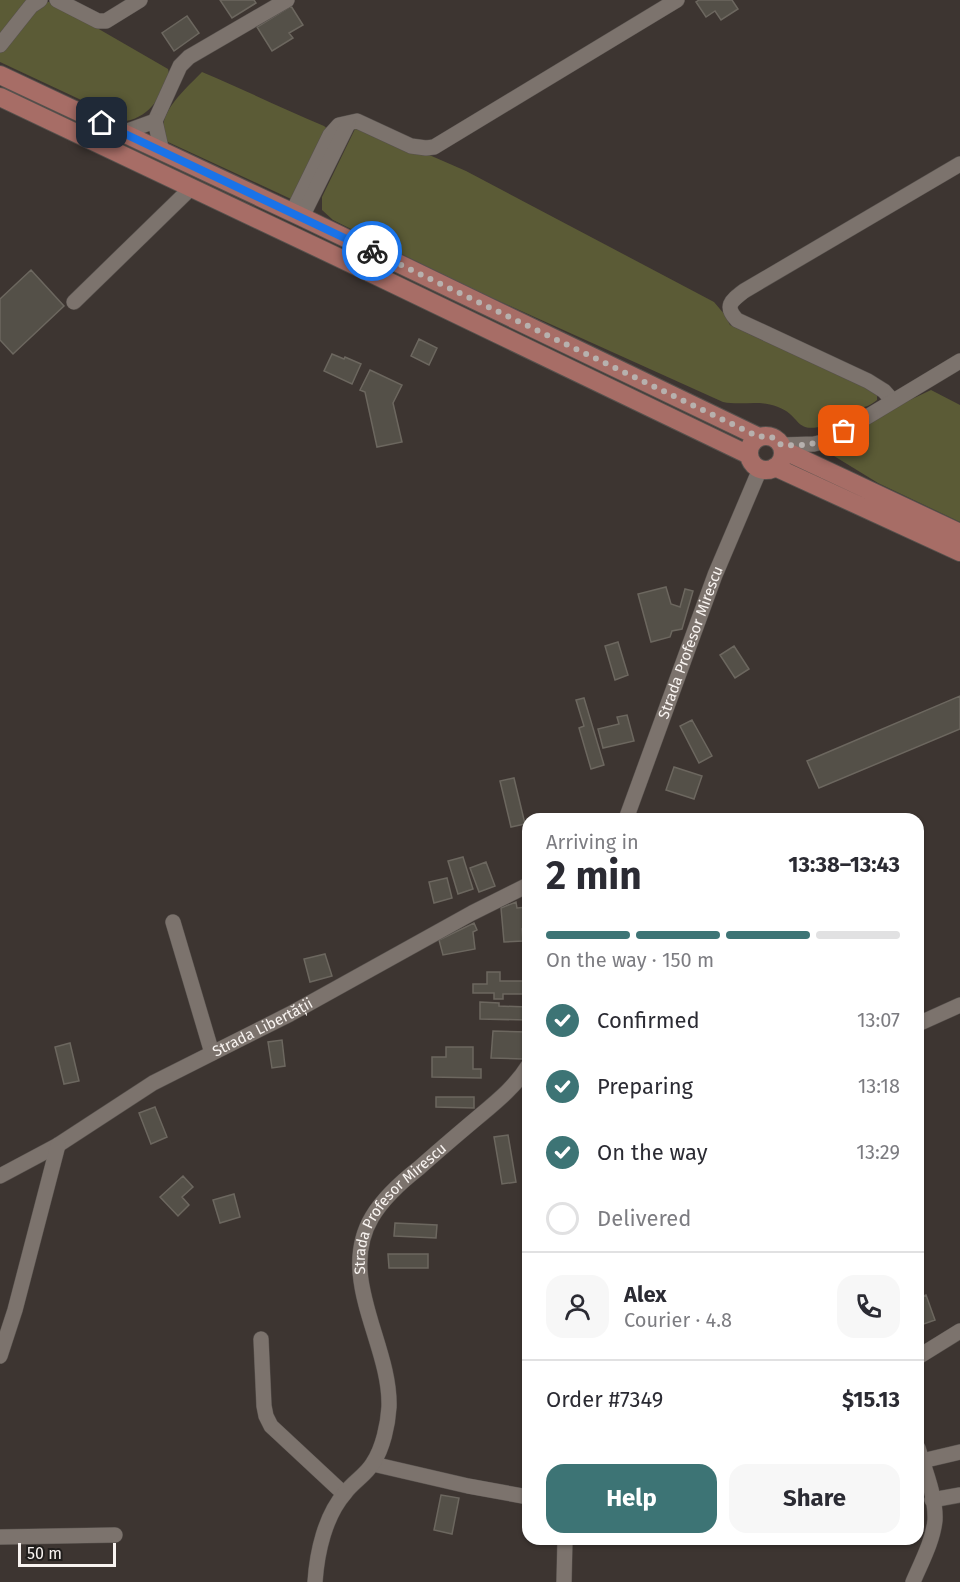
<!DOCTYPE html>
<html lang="en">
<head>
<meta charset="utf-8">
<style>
  :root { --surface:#fff; --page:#f7f7f7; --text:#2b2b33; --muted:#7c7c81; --line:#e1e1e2; --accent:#3d7475 }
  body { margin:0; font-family:"Fira Sans",sans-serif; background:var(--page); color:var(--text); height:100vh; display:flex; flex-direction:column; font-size:22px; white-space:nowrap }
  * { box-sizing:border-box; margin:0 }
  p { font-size:20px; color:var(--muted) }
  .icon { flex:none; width:33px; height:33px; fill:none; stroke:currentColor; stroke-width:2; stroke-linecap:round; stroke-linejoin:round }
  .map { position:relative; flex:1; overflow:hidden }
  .drawer { position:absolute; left:522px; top:813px; width:402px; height:732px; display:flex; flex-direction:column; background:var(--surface); border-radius:18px; box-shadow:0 2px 4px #0004 }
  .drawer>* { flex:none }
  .scale { position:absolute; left:18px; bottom:15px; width:98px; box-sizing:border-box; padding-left:6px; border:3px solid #f9f4f1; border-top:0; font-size:16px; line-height:21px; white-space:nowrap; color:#f9f4f1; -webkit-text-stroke:4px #211e1c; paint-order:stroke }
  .pin { position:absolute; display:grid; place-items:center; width:51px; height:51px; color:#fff; margin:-26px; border-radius:12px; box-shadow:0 3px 9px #0006 }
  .courier { position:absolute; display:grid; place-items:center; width:60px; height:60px; margin:-30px; border:4px solid #1a73e8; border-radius:50%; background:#fff; color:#222; box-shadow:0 2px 8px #0007 }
  .overview em { font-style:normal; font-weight:700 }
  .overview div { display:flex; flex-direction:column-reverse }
  .overview { display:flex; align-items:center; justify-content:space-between; height:102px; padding:0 24px }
  h1 { font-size:39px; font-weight:700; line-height:45px }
  .bar { display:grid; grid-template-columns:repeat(4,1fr); gap:9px 6px; align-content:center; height:72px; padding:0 24px }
  .bar i { height:8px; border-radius:4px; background:var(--line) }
  .bar .active { background:var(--accent) }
  .bar p { grid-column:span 4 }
  .line { display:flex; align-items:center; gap:15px; padding:0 24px; border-top:2px solid var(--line) }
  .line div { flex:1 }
  .round { display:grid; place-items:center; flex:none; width:63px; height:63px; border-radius:18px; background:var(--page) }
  ol { padding:0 24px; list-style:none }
  li { display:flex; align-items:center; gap:18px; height:66px }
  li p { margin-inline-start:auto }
  li .icon { padding:6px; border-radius:50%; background:var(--accent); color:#fff; stroke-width:4 }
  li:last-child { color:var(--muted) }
  li i { width:33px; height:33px; border:3px solid var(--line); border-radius:50% }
  .button { display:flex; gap:12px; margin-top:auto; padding:12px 24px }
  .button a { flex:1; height:69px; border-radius:18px; background:var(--accent); color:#fff; font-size:24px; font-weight:700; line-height:69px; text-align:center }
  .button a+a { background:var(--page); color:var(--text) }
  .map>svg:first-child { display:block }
  .green { fill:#5b5b36 }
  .building { fill:#545048; stroke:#6c675f; stroke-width:1.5 }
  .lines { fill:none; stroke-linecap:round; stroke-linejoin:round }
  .minor-casing { stroke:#57514d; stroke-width:16 }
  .major-casing { stroke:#57514d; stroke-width:20 }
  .minor { stroke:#7c736d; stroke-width:15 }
  .major { stroke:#a76d66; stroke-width:18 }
  .done { stroke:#b7b1ae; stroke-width:6; stroke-dasharray:0 10.8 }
  .route { stroke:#1a73e8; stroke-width:8 }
  .labels { text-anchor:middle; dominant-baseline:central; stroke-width:5; stroke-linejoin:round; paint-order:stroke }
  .street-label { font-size:15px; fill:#f9f4f1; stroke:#211e1c }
</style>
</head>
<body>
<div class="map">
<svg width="960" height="1582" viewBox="0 0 960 1582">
  <rect width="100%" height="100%" fill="#3d3531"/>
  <!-- green -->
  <path class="green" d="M0,0H35L0,35Z
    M44,2H52L168,69L169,73C161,95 152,116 126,121L0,62V49Z
    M202,72C243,89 283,109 324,126L329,130L291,199L168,142C150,118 187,88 202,72Z
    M360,126L365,127L466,171L714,302L725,315L730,325L873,391L877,395V400C873,403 869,406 864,407C849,412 833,407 826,425C794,435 802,416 778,407C759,399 743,406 723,402L470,288L333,220L322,210V197L355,129Z
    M931,390L960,405V522L878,483L834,456V445L895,407Z"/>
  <!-- building -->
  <path class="building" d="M220,0H254L256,3L232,18Z
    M699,0H732L738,9L721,20L715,11L706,17L696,2Z
    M291,6L303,25L289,33L293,38L272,51L257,27Z
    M187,16L199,33L174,51L162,33Z
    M31,270L64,306L13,354L0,340V299Z
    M419,339L437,348L429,365L411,356Z
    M332,354L344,359L345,357L361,364L352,384L324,371Z
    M370,370L402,385L393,403L402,442L377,447L365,392L360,390Z
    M666,587L671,604L680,607L685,589L693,591L682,629L672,631L670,637L651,642L638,594Z
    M618,642L628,675L615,680L605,646Z
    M734,646L749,669L735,678L720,655Z
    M960,696V729L819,788L807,761Z
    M584,698L604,765L591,769L579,728L584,726L576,700Z
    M627,715L634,741L603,748L598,729L619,724L617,717Z
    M692,720L712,756L699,763L680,726Z
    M674,767L702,776L694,799L666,790Z
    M514,778L525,824L511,827L500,781Z
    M463,857L473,889L458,894L448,861Z
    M486,862L495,886L479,892L470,868Z
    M447,878L452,898L434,903L429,882Z
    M516,902L517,908L528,907V928L522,929L523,941L504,942L501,908Z
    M474,923L477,930L473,932L475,949L443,955L439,940Z
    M325,954L332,976L310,982L304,959Z
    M487,972H500V981H528V994H503V999H494V993H473V984H487Z
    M480,1002L499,1003V1006L528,1007V1020L480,1019Z
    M493,1031L528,1032V1048L523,1059L491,1058Z
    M282,1040L285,1066L272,1068L268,1042Z
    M70,1043L79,1081L64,1084L55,1047Z
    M446,1047H473V1069H481V1078L432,1077V1057H446Z
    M436,1097H474V1108L436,1107Z
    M155,1107L167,1137L151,1144L139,1113Z
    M508,1135L516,1182L502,1184L494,1137Z
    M183,1176L193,1187L182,1197L189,1205L178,1216L160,1197Z
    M234,1194L240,1217L220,1223L213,1200Z
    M395,1223L437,1225L436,1238L394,1236Z
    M388,1254H428V1268H389Z
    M926,1295L935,1320L918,1326V1298Z
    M441,1495L459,1498L452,1534L434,1530Z"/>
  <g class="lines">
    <defs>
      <g id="minor">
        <path d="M57,0L98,21H106L140,0"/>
        <path d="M0,45L31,6L40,0"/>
        <path d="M155,121L180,66L189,57L287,0"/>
        <path d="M122,133L155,121L162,152"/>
        <path d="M292,213L330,135L339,125L357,121L411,146L426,148L434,147L677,0"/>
        <path d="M302,217L348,124"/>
        <path d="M74,302L191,188"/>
        <path d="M893,401L884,391L868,381L737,320C724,306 731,301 744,291L960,164"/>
        <path d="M781,445L814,444L827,441L960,361"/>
        <path id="s1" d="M626,819L715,575L760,469"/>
        <path d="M173,922L212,1053"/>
        <path d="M918,1024L960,1005"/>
        <path id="s2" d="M0,1176L58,1145L153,1083L290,1014L472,913L528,885"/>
        <path d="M261,1339L264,1406L266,1416L271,1426L344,1494"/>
        <path d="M0,1356L15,1310L58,1145"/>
        <path d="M918,1357L960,1331"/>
        <path d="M922,1461L960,1452"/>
        <path d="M373,1464L468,1486L528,1497"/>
        <path d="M932,1500L960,1495"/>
        <path d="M0,1537L115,1535"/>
        <path id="s3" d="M315,1582C317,1552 325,1516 345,1493C353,1482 366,1475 373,1463C383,1448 388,1424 389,1407C391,1344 336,1278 372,1217C384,1197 401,1182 419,1168C438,1151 458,1134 477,1118C496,1102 515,1087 528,1066"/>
        <path d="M564,1582L565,1539"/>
        <path d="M913,1582C921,1563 933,1541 935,1520C936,1497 925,1470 918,1448"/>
      </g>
      <path id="major" d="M0,75L302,217L759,437
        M0,97L350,263L749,455
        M749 453a17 17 0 1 1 34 0a17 17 0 1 1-34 0Z
        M783,450L960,533
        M775,467L960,552"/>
    </defs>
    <!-- minor casing -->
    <use href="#minor" class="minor-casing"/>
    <!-- major casing -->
    <use href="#major" class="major-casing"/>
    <!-- minor -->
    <use href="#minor" class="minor"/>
    <!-- major -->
    <use href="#major" class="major"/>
  </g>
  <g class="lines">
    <!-- done -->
    <path class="done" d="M372,251L759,437C768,435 776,437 781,445C808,446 821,444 844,431"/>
    <!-- route -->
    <path class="route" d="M102,123L372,251"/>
  </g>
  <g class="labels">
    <!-- street labels -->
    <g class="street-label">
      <text stroke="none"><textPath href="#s1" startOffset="188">Strada Profesor Mirescu</textPath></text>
      <text stroke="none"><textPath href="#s2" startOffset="302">Strada Libertății</textPath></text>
      <text stroke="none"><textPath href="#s3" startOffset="412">Strada Profesor Mirescu</textPath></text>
    </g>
  </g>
</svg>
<div class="scale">50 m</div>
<div class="pin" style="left:844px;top:431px;background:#ea580c"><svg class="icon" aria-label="bag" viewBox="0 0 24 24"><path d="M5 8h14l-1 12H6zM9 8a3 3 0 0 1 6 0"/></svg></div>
<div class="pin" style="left:102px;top:123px;background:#1f2937"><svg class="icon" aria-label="home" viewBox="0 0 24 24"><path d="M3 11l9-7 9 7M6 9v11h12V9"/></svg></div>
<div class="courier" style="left:372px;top:251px"><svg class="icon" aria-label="bike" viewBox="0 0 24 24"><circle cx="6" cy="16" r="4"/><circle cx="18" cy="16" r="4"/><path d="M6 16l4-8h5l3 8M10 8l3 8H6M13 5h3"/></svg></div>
<section class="drawer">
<div class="overview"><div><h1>2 min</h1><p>Arriving in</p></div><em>13:38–13:43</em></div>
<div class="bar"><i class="active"></i><i class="active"></i><i class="active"></i><i></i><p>On the way · 150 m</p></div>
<ol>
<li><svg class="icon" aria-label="check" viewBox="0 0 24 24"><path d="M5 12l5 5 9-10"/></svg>Confirmed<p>13:07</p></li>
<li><svg class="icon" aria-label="check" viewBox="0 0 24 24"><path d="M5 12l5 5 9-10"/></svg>Preparing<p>13:18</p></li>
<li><svg class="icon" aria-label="check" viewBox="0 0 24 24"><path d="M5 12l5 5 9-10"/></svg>On the way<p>13:29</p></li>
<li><i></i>Delivered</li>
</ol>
<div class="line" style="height:108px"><a class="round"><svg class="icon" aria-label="person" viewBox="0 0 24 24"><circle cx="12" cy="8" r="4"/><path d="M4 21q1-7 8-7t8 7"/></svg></a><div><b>Alex</b><p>Courier · 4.8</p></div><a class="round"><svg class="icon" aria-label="phone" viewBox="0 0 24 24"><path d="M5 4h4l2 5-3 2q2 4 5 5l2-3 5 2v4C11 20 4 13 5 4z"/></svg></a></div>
<div class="line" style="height:78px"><div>Order #7349</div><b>$15.13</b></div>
<div class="button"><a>Help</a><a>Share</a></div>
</section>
</div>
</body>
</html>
